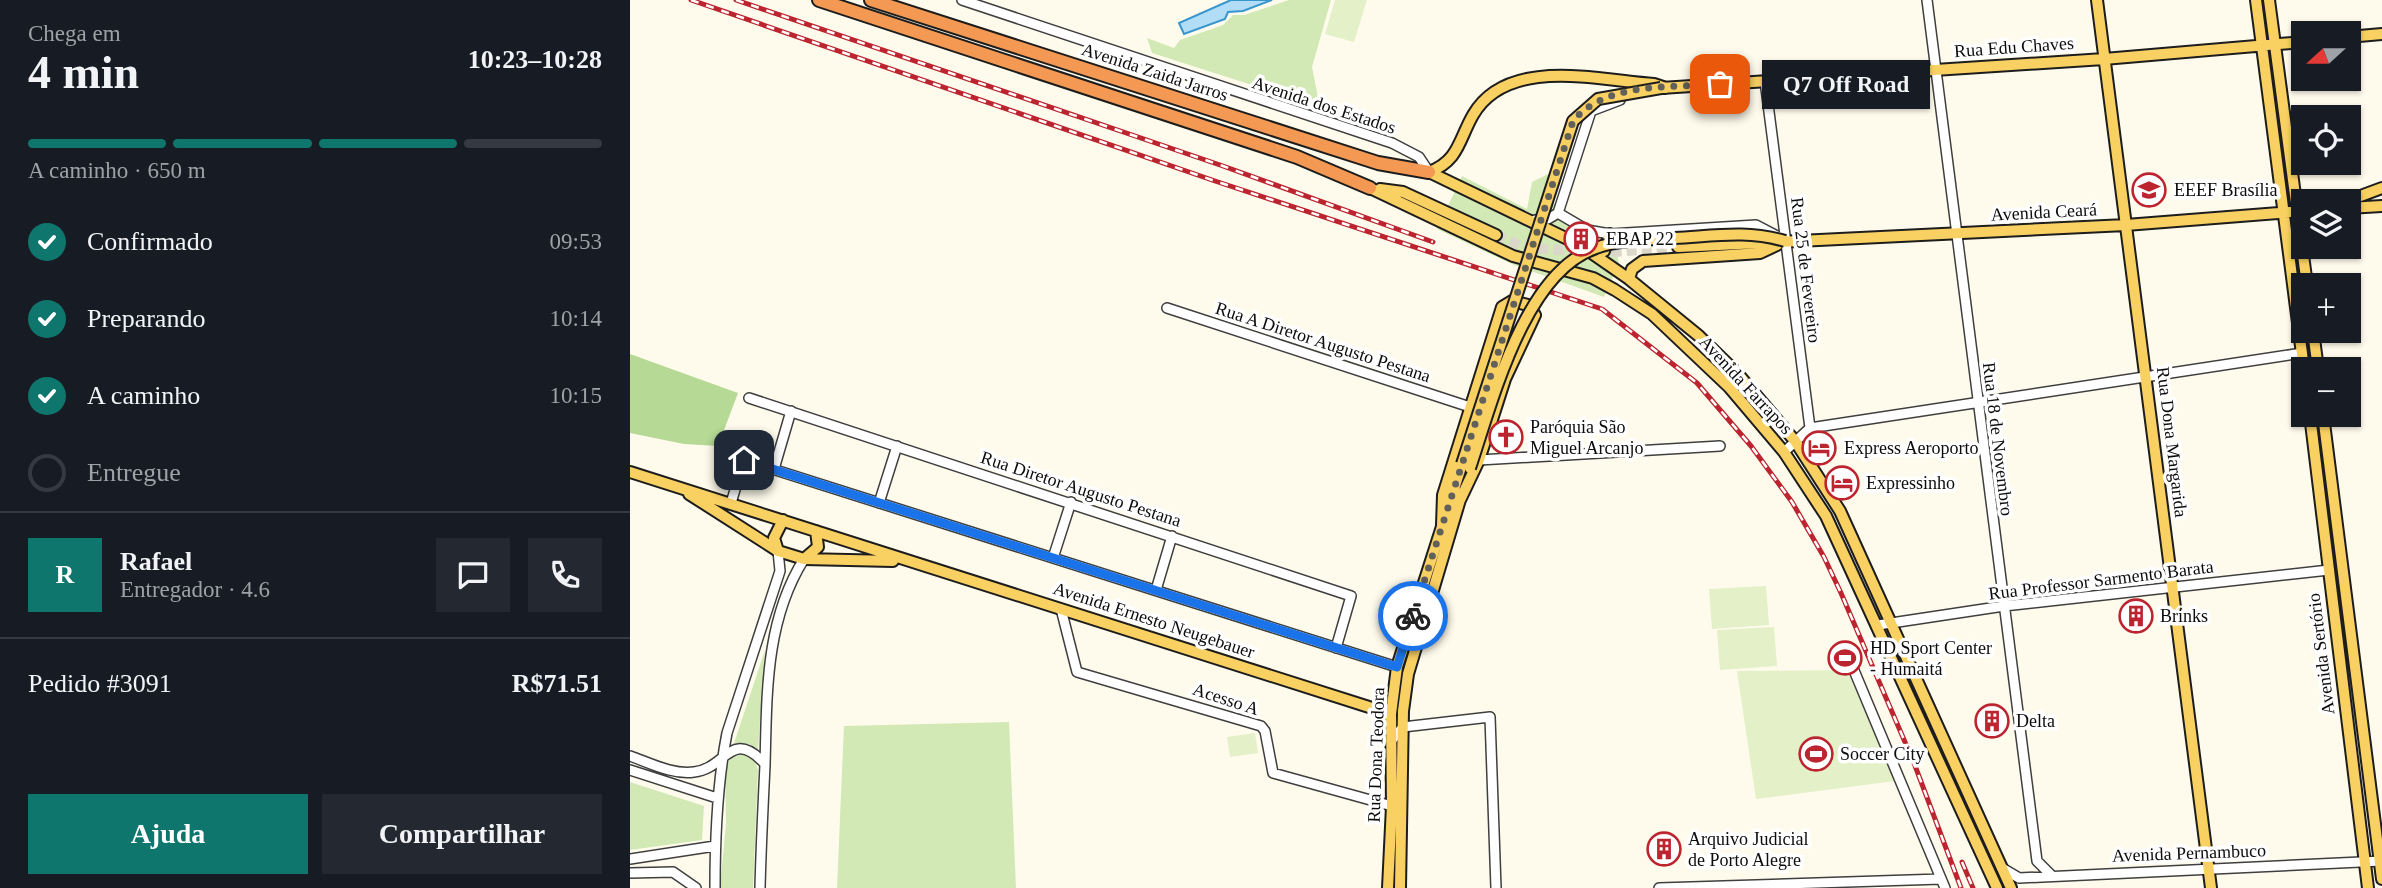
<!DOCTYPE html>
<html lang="pt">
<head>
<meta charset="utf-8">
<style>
  :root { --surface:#171b24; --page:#242831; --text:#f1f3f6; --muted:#9ea1a6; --line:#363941; --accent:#0f766e }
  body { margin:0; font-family:Georgia,serif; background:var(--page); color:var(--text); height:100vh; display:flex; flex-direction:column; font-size:26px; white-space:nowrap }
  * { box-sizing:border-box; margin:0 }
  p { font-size:23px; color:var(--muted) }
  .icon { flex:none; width:38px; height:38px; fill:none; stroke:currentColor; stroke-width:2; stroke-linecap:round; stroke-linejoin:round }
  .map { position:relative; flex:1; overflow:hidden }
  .drawer { display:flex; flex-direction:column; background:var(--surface); width:630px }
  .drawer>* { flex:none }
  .needle { width:46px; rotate:249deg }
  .controls { position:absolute; left:1661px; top:21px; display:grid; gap:14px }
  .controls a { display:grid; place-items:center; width:70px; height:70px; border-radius:0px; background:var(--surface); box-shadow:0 2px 5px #0004; font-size:35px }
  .pin { position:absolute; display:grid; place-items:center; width:60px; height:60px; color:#fff; margin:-30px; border-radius:14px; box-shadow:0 4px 10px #0006 }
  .courier { position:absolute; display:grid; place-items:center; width:70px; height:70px; margin:-35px; border:5px solid #1a73e8; border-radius:50%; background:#fff; color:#222; box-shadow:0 2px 9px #0007 }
  .bubble { position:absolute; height:49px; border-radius:0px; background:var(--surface); box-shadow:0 2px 5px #0004; font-size:23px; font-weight:700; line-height:49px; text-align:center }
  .overview em { font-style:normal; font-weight:700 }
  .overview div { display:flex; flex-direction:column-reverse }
  .overview { display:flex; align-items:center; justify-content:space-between; height:119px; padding:0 28px }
  h1 { font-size:46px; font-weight:700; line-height:52px }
  .bar { display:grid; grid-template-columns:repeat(4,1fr); gap:10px 7px; align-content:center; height:84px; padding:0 28px }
  .bar i { height:9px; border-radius:5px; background:var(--line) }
  .bar .active { background:var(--accent) }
  .bar p { grid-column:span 4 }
  .line { display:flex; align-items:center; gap:18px; padding:0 28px; border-top:2px solid var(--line) }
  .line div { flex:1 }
  .round { display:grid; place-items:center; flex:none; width:74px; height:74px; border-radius:0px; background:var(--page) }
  ol { padding:0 28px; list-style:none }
  li { display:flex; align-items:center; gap:21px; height:77px }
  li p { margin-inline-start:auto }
  li .icon { padding:7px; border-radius:50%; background:var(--accent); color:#fff; stroke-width:4 }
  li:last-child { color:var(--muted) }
  li i { width:38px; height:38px; border:4px solid var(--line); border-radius:50% }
  .cta { display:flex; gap:14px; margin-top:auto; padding:14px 28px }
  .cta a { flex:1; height:80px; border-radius:0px; background:var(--accent); color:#fff; font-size:28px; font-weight:700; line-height:80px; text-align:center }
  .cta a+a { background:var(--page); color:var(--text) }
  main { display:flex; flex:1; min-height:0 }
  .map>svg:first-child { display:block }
  .green { fill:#d2e9b6 }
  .forest { fill:#b6d995 }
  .pitch { fill:#e3f0c8 }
  .water { fill:#b1def6; stroke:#3895cd; stroke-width:2 }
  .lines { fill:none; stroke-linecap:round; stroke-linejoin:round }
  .major-tunnel { stroke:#dbd7ca; stroke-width:10; stroke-dasharray:10 5; stroke-linecap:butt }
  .minor-casing { stroke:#3f3f3f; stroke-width:12 }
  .major-casing { stroke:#1d1d1d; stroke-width:14 }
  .highway-casing { stroke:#1d1d1d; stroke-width:16 }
  .minor { stroke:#fff; stroke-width:9 }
  .major { stroke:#f9d062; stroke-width:10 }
  .highway { stroke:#f49954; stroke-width:12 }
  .rail-casing { stroke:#bc2530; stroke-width:5 }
  .rail { stroke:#fff; stroke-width:2.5; stroke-dasharray:8; stroke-linecap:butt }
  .major-bridge-casing { stroke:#1d1d1d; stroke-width:14; stroke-linecap:butt }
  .major-bridge { stroke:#f9d062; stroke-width:10 }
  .done { stroke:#61605a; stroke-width:7; stroke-dasharray:0 12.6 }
  .route { stroke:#1a73e8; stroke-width:9 }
  .labels { text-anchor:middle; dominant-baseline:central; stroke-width:7; stroke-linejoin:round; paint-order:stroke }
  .street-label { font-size:18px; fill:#0c0c0c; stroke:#fff }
  .poi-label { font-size:18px; fill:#0c0c0c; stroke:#fff; text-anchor:start }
</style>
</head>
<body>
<main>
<section class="drawer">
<div class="overview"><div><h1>4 min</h1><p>Chega em</p></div><em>10:23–10:28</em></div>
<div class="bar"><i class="active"></i><i class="active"></i><i class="active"></i><i></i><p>A caminho · 650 m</p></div>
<ol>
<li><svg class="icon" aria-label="check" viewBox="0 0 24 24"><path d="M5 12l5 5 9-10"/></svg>Confirmado<p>09:53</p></li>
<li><svg class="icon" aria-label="check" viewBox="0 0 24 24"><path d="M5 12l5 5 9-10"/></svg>Preparando<p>10:14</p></li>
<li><svg class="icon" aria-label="check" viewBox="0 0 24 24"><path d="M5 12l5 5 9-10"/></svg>A caminho<p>10:15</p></li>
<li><i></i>Entregue</li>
</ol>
<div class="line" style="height:126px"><b class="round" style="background:var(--accent);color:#fff">R</b><div><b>Rafael</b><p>Entregador · 4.6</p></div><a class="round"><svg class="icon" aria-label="chat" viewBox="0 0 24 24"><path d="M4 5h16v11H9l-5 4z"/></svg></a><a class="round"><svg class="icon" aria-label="phone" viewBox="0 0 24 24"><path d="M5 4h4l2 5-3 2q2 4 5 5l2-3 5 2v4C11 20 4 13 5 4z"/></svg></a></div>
<div class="line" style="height:91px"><div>Pedido #3091</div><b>R$71.51</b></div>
<div class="cta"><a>Ajuda</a><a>Compartilhar</a></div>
</section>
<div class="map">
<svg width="1752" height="888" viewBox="0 0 1752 888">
  <rect width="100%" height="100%" fill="#fffbec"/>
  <!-- green -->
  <path class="green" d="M659,0H701L682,67L690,107L522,53L517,38L544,48L550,40L593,25L603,15H614Z
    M918,174L927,216C946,230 960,236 984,237L989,264L974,297L884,265L807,229L832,176L897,209L902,182Z
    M135,650L128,750L119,744L104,743Z
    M379,722L386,888H207L214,726Z
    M114,754L125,761L128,770L123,888H90L96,823L95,769L101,757Z
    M0,782L74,806L72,840L0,850Z"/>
  <!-- forest -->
  <path class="forest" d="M0,354L108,393L88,446L54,444L0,433Z"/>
  <!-- pitch -->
  <path class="pitch" d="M705,0H737L724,42L695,34Z
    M1136,586L1139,625L1082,629L1079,589Z
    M1144,627L1147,666L1090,670L1087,630Z
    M1217,670L1265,781L1126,799L1107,671Z
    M625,733L628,753L600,757L597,737Z"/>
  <!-- water -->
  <path class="water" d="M601,0H642L613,11L598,12L595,19L554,34L549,23Z"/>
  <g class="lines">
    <!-- major-tunnel -->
    <path class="major-tunnel" d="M866,235L892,246L911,249L932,250L953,244L984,252L1048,247"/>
    <defs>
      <path id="minor" d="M332,0L762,143L789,157L799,172
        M1297,0L1407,861L1421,875
        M1135,81L1180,428
        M928,213L957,230L980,234L1126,225L1149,237
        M905,220L918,219L928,213L961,111L990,100
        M537,308L840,407
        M119,398L721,596L706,648
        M1180,428L1672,353
        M1154,452L1180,428
        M849,460L1090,446
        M144,469L161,411
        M101,503L114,460L767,667
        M249,503L267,446
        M423,558L441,502
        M526,590L542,536
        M431,609L447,672L631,726L635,731L643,773L762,806
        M1248,625L1374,606L1699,570
        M1223,668L1315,888
        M761,741L773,727L860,717L866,888
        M0,756C20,763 43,775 64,772C96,769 101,727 135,764
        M0,770L87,798
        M0,859L85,846
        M1372,868L1389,878L1752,861
        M0,873L43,872L66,888
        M85,888C85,836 87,784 97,733L150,571L148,551
        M130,888C131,847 133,806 135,765C137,694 135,621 174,559
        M1029,888L1311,879"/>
      <path id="major" d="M1467,0L1581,888
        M1626,0L1674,369
        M1639,0L1677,285
        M1718,37L1752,34
        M1031,88L1474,59L1673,42
        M799,172L950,245L999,279L1069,336L1108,374L1165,441L1210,511L1381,888
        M799,172C829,161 829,139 843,115C877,56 968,80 1024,84L1036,88
        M740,188L883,256L963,278L985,290L1022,314L1099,387L1154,452L1196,516L1367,888
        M750,189L773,192L866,235
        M1717,201L1752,188
        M1718,208L1752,206
        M1048,247L1496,225L1673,211
        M974,251L980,234
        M999,279L1002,269L1013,261L1130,253L1147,245
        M1683,331L1688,369
        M1680,415L1738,888
        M1693,415L1752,879
        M0,472L761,714
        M59,494L148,551L174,559L263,561
        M812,525L813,495L872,307L882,301L898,305L905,315L875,379L849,460L830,500
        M148,551L144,538L153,520
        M174,559L188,547L186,531
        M758,888L762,806L761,714L767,667L832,464
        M770,888L773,711L778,674L832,493"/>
      <path id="highway" d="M189,0L667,157L740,188
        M241,0L748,163L799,172"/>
    </defs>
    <!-- minor casing -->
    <use href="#minor" class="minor-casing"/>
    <!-- major casing -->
    <use href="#major" class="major-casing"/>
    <!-- highway casing -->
    <use href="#highway" class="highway-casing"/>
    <!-- minor -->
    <use href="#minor" class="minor"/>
    <!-- major -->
    <use href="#major" class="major"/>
    <!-- highway -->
    <use href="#highway" class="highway"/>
    <defs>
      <path id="rail" d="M61,0L585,181L972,309L1067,383L1121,446L1162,502L1194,557L1211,593L1284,763L1331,888
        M106,0L593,166L803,242
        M1332,862L1343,888"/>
    </defs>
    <!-- rail casing -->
    <use href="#rail" class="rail-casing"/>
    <!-- rail -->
    <use href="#rail" class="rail"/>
    <defs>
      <path id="major-bridge" d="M832,464L943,121L968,99L1031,88
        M840,468C862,403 894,272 966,248C991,239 1019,240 1045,238C1084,236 1117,230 1155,241"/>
    </defs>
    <!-- major-bridge casing -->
    <use href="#major-bridge" class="major-bridge-casing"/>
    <!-- major-bridge -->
    <use href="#major-bridge" class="major-bridge"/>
  </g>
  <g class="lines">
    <!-- done -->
    <path class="done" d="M783,616L943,121C977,81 1041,88 1090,84"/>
    <!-- route -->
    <path class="route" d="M114,460L767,667L783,616"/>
  </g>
  <!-- icons -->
  <defs>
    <symbol id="school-ring" viewBox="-11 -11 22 22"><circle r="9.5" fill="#fff" stroke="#bc2530" stroke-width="1.5"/><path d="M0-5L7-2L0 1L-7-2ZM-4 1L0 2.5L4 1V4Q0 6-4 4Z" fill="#bc2530"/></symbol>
    <symbol id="building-ring" viewBox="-11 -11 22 22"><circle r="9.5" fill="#fff" stroke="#bc2530" stroke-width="1.5"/><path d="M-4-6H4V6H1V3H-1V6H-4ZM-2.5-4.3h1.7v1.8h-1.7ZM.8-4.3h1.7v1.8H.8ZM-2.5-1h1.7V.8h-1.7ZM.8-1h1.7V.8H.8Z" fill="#bc2530"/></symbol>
    <symbol id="church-ring" viewBox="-11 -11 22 22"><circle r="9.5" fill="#fff" stroke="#bc2530" stroke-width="1.5"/><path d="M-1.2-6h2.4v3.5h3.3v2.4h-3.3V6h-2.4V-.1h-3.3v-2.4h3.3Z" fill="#bc2530"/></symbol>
    <symbol id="hotel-ring" viewBox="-11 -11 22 22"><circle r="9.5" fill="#fff" stroke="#bc2530" stroke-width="1.5"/><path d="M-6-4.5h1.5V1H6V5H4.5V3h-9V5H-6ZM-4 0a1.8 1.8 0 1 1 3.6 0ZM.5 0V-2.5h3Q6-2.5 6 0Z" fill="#bc2530"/></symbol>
    <symbol id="stadium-ring" viewBox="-11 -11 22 22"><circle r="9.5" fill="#fff" stroke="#bc2530" stroke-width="1.5"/><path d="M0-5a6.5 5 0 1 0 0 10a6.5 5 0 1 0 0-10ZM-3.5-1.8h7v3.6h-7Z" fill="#bc2530"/></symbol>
  </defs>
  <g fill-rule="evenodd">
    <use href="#school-ring" x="1500" y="171" width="38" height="38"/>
    <use href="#building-ring" x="932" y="220" width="38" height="38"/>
    <use href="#church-ring" x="857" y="418" width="38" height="38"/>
    <use href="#hotel-ring" x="1170" y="429" width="38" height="38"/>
    <use href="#hotel-ring" x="1193" y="464" width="38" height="38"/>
    <use href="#building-ring" x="1487" y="597" width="38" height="38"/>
    <use href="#stadium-ring" x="1196" y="639" width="38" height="38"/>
    <use href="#building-ring" x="1343" y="702" width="38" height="38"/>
    <use href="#stadium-ring" x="1167" y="735" width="38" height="38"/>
    <use href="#building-ring" x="1015" y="830" width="38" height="38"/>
  </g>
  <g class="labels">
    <!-- street labels -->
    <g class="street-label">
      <text transform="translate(1384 47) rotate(-4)">Rua Edu Chaves</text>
      <text transform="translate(525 72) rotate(18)">Avenida Zaida Jarros</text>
      <text transform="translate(694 105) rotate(18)">Avenida dos Estados</text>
      <text transform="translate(1414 212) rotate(-3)">Avenida Ceará</text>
      <text transform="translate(1176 270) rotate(83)">Rua 25 de Fevereiro</text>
      <text transform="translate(693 342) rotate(18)">Rua A Diretor Augusto Pestana</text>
      <text transform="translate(1116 385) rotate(47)">Avenida Farrapos</text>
      <text transform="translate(1368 439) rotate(83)">Rua 18 de Novembro</text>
      <text transform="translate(1542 442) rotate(83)">Rua Dona Margarida</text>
      <text transform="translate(451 489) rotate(18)">Rua Diretor Augusto Pestana</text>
      <text transform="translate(1471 580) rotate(-7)">Rua Professor Sarmento Barata</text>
      <text transform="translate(524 620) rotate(18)">Avenida Ernesto Neugebauer</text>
      <text transform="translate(1691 654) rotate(-97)">Avenida Sertório</text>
      <text transform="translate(596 699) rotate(18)">Acesso A</text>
      <text transform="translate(746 755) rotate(-88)">Rua Dona Teodora</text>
      <text transform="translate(1559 853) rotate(-2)">Avenida Pernambuco</text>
    </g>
    <!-- poi labels -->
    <g class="poi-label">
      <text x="1544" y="190">EEEF Brasília</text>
      <text x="976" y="239">EBAP 22</text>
      <text x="900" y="427">Paróquia São<tspan x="900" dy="21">Miguel Arcanjo</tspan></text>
      <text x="1214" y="448">Express Aeroporto</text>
      <text x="1236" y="483">Expressinho</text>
      <text x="1530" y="616">Brinks</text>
      <text x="1240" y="648">HD Sport Center<tspan x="1240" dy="21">- Humaitá</tspan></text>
      <text x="1386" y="721">Delta</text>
      <text x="1210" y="754">Soccer City</text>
      <text x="1058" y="839">Arquivo Judicial<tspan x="1058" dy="21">de Porto Alegre</tspan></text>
    </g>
  </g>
</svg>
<div class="controls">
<a><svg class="needle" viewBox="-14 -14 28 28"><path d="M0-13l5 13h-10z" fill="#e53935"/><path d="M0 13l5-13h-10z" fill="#9ea1a6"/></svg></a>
<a><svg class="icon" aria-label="locate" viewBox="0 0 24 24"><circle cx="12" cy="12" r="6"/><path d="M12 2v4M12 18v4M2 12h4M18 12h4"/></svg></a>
<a><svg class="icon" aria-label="layers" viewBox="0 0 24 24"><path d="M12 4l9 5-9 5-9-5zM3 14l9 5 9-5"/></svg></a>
<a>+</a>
<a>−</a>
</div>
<div class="pin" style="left:1090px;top:84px;background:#ea580c"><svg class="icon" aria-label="bag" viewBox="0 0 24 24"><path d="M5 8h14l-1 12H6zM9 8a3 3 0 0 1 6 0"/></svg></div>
<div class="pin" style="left:114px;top:460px;background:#1f2937"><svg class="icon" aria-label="home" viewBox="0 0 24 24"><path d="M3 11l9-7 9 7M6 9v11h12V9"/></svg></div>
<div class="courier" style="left:783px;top:616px"><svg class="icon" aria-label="bike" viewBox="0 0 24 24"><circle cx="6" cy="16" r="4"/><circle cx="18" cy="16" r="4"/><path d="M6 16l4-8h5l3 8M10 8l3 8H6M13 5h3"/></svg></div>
<div class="bubble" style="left:1132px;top:60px;width:168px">Q7 Off Road</div>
</div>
</main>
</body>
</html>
